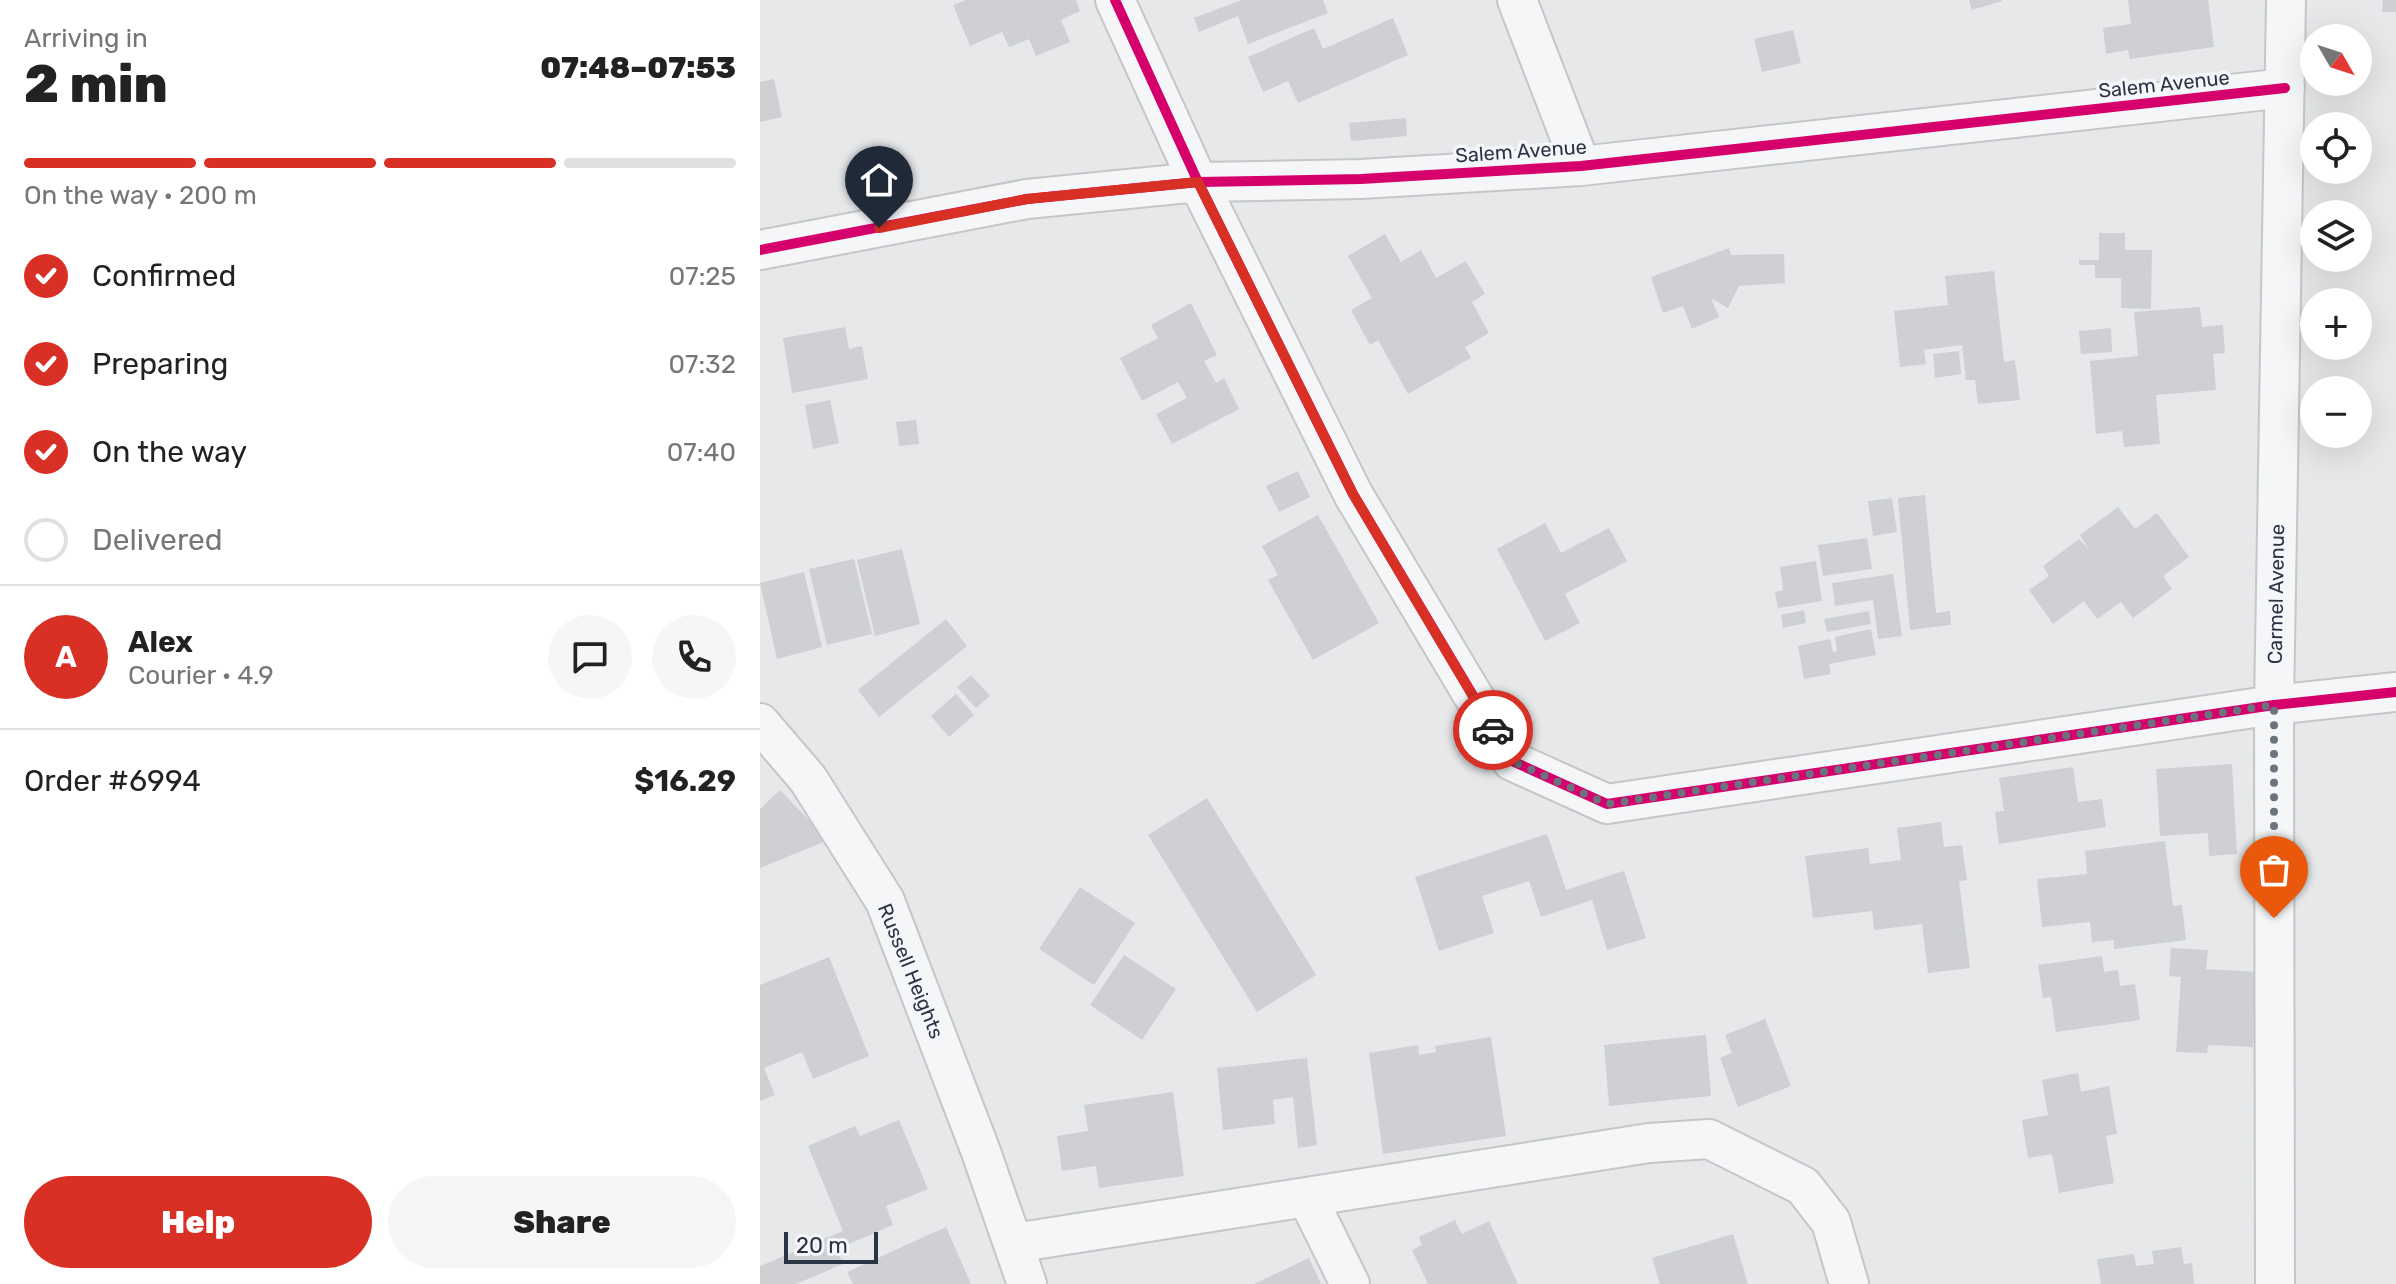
<!DOCTYPE html>
<html lang="en">
<head>
<meta charset="utf-8">
<style>
  :root { --surface:#fff; --page:#f6f6f6; --text:#222; --muted:#767676; --line:#e0e0e0; --accent:#d93025 }
  body { margin:0; font-family:Rubik,sans-serif; background:var(--page); color:var(--text); height:100vh; display:flex; flex-direction:column; font-size:30px; white-space:nowrap }
  * { box-sizing:border-box; margin:0 }
  p { font-size:26px; color:var(--muted) }
  .icon { flex:none; width:44px; height:44px; fill:none; stroke:currentColor; stroke-width:2; stroke-linecap:round; stroke-linejoin:round }
  .map { position:relative; flex:1; overflow:hidden }
  .details { display:flex; flex-direction:column; background:var(--surface); width:760px }
  .details>* { flex:none }
  .needle { width:52px; rotate:129deg }
  .tools { position:absolute; left:1540px; top:24px; display:grid; gap:16px }
  .tools a { display:grid; place-items:center; width:72px; height:72px; border-radius:50%; background:var(--surface); box-shadow:0 8px 32px #0002; font-size:40px }
  .scale { position:absolute; left:24px; bottom:20px; width:94px; box-sizing:border-box; padding-left:8px; border:4px solid #2b3445; border-top:0; font-size:22px; line-height:28px; white-space:nowrap; color:#2b3445; -webkit-text-stroke:6px #f4f6f9; paint-order:stroke }
  .pin { position:absolute; display:grid; place-items:center; width:68px; height:68px; color:#fff; margin:-82px -34px; border-radius:50% 50% 50% 0; rotate:-45deg; box-shadow:0 0 8px #0007 }
  .pin .icon { rotate:45deg }
  .courier { position:absolute; display:grid; place-items:center; width:80px; height:80px; margin:-40px; border:6px solid #d93025; border-radius:50%; background:#fff; color:#222; box-shadow:0 2px 10px #0007 }
  .overview em { font-style:normal; font-weight:800 }
  .overview div { display:flex; flex-direction:column-reverse }
  .overview { display:flex; align-items:center; justify-content:space-between; height:136px; padding:0 24px }
  h1 { font-size:52px; font-weight:800; line-height:60px }
  .bar { display:grid; grid-template-columns:repeat(4,1fr); gap:12px 8px; align-content:center; height:96px; padding:0 24px }
  .bar i { height:10px; border-radius:6px; background:var(--line) }
  .bar .selected { background:var(--accent) }
  .bar p { grid-column:span 4 }
  .line { display:flex; align-items:center; gap:20px; padding:0 24px; border-top:2px solid var(--line) }
  .line div { flex:1 }
  .round { display:grid; place-items:center; flex:none; width:84px; height:84px; border-radius:42px; background:var(--page) }
  ol { padding:0 24px; list-style:none }
  li { display:flex; align-items:center; gap:24px; height:88px }
  li p { margin-inline-start:auto }
  li .icon { padding:8px; border-radius:50%; background:var(--accent); color:#fff; stroke-width:4 }
  li:last-child { color:var(--muted) }
  li i { width:44px; height:44px; border:4px solid var(--line); border-radius:50% }
  .action { display:flex; gap:16px; margin-top:auto; padding:16px 24px }
  .action a { flex:1; height:92px; border-radius:48px; background:var(--accent); color:#fff; font-size:32px; font-weight:800; line-height:92px; text-align:center }
  .action a+a { background:var(--page); color:var(--text) }
  main { display:flex; flex:1; min-height:0 }
  .map>svg:first-child { display:block }
  .building { fill:#ced0d3 }
  .lines { fill:none; stroke-linecap:round; stroke-linejoin:round }
  .minor-casing { stroke:#c4c6c8; stroke-width:42 }
  .minor { stroke:#f5f6f7; stroke-width:38 }
  .cycleway-casing { stroke:#f4f6f9; stroke-width:15 }
  .cycleway { stroke:#d6006c; stroke-width:10 }
  .done { stroke:#6c737f; stroke-width:8; stroke-dasharray:0 14.4 }
  .route { stroke:#d93025; stroke-width:10 }
  .labels { text-anchor:middle; dominant-baseline:central; stroke-width:7; stroke-linejoin:round; paint-order:stroke }
  .street-label { font-size:20px; fill:#2b3445; stroke:#f4f6f9 }
</style>
</head>
<body>
<main>
<section class="details">
<div class="overview"><div><h1>2 min</h1><p>Arriving in</p></div><em>07:48–07:53</em></div>
<div class="bar"><i class="selected"></i><i class="selected"></i><i class="selected"></i><i></i><p>On the way · 200 m</p></div>
<ol>
<li><svg class="icon" aria-label="check" viewBox="0 0 24 24"><path d="M5 12l5 5 9-10"/></svg>Confirmed<p>07:25</p></li>
<li><svg class="icon" aria-label="check" viewBox="0 0 24 24"><path d="M5 12l5 5 9-10"/></svg>Preparing<p>07:32</p></li>
<li><svg class="icon" aria-label="check" viewBox="0 0 24 24"><path d="M5 12l5 5 9-10"/></svg>On the way<p>07:40</p></li>
<li><i></i>Delivered</li>
</ol>
<div class="line" style="height:144px"><b class="round" style="background:var(--accent);color:#fff">A</b><div><b>Alex</b><p>Courier · 4.9</p></div><a class="round"><svg class="icon" aria-label="chat" viewBox="0 0 24 24"><path d="M4 5h16v11H9l-5 4z"/></svg></a><a class="round"><svg class="icon" aria-label="phone" viewBox="0 0 24 24"><path d="M5 4h4l2 5-3 2q2 4 5 5l2-3 5 2v4C11 20 4 13 5 4z"/></svg></a></div>
<div class="line" style="height:104px"><div>Order #6994</div><b>$16.29</b></div>
<div class="action"><a>Help</a><a>Share</a></div>
</section>
<div class="map">
<svg width="1636" height="1284" viewBox="0 0 1636 1284">
  <rect width="100%" height="100%" fill="#e6e8ea"/>
  <!-- building -->
  <path class="building" d="M206,0H316L320,11L301,20L310,42L276,56L269,39L249,47L242,32L210,46L193,5Z
    M482,0H563L568,13L488,44L478,16L439,32L434,18Z
    M1209,0H1242V1L1212,10Z
    M1368,0H1448L1454,47L1370,59L1368,50L1346,54L1343,28L1371,24Z
    M1623,0H1636V12H1622Z
    M633,18L648,55L538,103L528,81L503,92L488,57L554,28L563,49Z
    M1033,30L1041,63L1002,72L994,39Z
    M14,79L22,117L0,122V82Z
    M646,118L647,136L591,141L589,123Z
    M1339,233H1365V250H1392L1391,309L1361,308V278H1335V265H1319V260H1339Z
    M625,234L641,262L661,250L676,278L706,261L725,294L712,302L729,333L705,347L711,358L648,394L618,340L610,345L591,310L612,298L588,256Z
    M969,248L971,255L1024,254L1025,283L979,286L968,308L951,298L959,317L932,329L923,306L903,313L891,277Z
    M1234,271L1244,362L1255,360L1260,400L1218,404L1215,380H1206L1202,345L1164,350L1166,364L1140,367L1134,311L1188,305L1185,276Z
    M431,303L457,355L444,361L456,383L464,378L479,409L412,444L396,414L427,398L418,382L382,401L360,358L398,338L391,325Z
    M1440,307L1442,327L1463,325L1465,353L1453,354L1456,390L1396,395L1400,444L1364,447L1362,431L1336,434L1330,361L1378,356L1374,312Z
    M85,327L89,349L102,346L108,379L32,393L23,338Z
    M1351,328L1352,352L1321,354L1319,331Z
    M1199,351L1201,374L1175,378L1173,354Z
    M70,400L79,443L53,449L45,405Z
    M156,420L159,444L139,446L136,422Z
    M538,471L550,497L519,512L506,486Z
    M1165,495L1176,613L1190,611L1191,625L1150,630L1138,498Z
    M1132,498L1137,532L1113,536L1108,501Z
    M1358,507L1375,529L1397,513L1429,557L1403,576L1412,589L1373,618L1361,602L1337,619L1324,601L1293,624L1269,590L1289,576L1283,566L1319,539L1329,549L1320,535Z
    M558,515L619,623L553,660L508,580L518,575L502,546Z
    M785,523L801,553L849,528L867,561L805,594L820,623L785,641L737,549Z
    M1107,538L1112,569L1063,576L1058,545Z
    M142,549L160,624L115,636L97,560Z
    M94,559L112,634L67,645L49,569Z
    M1056,561L1062,601L1018,608L1015,592L1023,590L1020,567Z
    M44,572L62,647L17,659L0,583Z
    M1133,574L1142,636L1118,639L1113,600L1075,606L1072,583Z
    M1044,610L1046,623L1023,628L1021,615Z
    M1109,611L1111,624L1067,632L1064,619Z
    M186,619L207,646L119,717L98,690Z
    M1111,629L1116,655L1069,664L1071,674L1044,679L1038,646L1070,639L1073,652L1077,651L1075,637Z
    M211,675L230,696L216,708L197,687Z
    M196,694L214,715L189,737L171,716Z
    M1472,764L1477,854L1449,856L1448,833L1400,836L1396,769Z
    M1313,767L1318,802L1342,799L1346,827L1239,844L1235,812L1244,811L1239,778Z
    M20,790L68,840L0,868V809Z
    M447,798L556,975L497,1012L388,835Z
    M1181,822L1184,847L1202,845L1207,880L1199,881L1210,968L1168,973L1162,924L1114,930L1112,911L1053,918L1045,856L1108,848L1110,864L1141,860L1137,828Z
    M787,834L806,890L864,871L886,938L847,950L832,900L781,917L769,881L722,896L734,933L679,951L655,877Z
    M1405,841L1413,906L1422,905L1426,940L1354,949V940L1332,942L1330,922L1282,927L1277,879L1327,874L1325,851Z
    M320,887L375,923L334,985L279,949Z
    M1411,948L1448,950L1446,969L1498,972L1493,1047L1448,1045L1447,1053L1416,1052L1421,977L1409,976Z
    M364,955L416,989L382,1040L330,1005Z
    M1342,956L1344,972L1358,970L1360,986L1375,984L1380,1020L1296,1032L1291,997L1283,998L1278,965Z
    M69,957L109,1056L53,1079L42,1052L4,1068L15,1095L0,1101V985Z
    M1005,1019L1031,1086L978,1107L960,1058L972,1053L965,1035Z
    M946,1035L951,1096L849,1106L844,1045Z
    M731,1037L746,1136L623,1154L609,1053L658,1045L659,1055L676,1052L675,1046Z
    M547,1058L557,1145L538,1148L533,1097L513,1100L515,1124L463,1130L457,1068Z
    M1318,1073L1321,1092L1349,1086L1357,1134L1346,1136L1354,1183L1299,1193L1292,1154L1268,1158L1262,1120L1288,1115L1282,1080Z
    M413,1092L424,1176L339,1188L336,1166L302,1171L297,1136L328,1131L324,1105Z
    M139,1120L168,1189L126,1206L133,1225L77,1249L83,1264L36,1284H0V1266L83,1231L48,1146L95,1126L100,1136Z
    M695,1220L702,1234L729,1221L758,1284H668L652,1250L662,1245L659,1237Z
    M186,1227L211,1284H93L87,1272Z
    M973,1234L988,1284H900L892,1258Z
    M1421,1247L1424,1264L1432,1263L1434,1284H1341L1337,1259L1374,1254L1376,1266L1394,1264L1392,1251Z
    M549,1258L561,1284H494Z"/>
  <g class="lines">
    <defs>
      <path id="minor" d="M355,0L438,182L593,494L752,761L847,804L1514,705L1636,692
        M757,0L821,166
        M0,250L267,199L438,182L601,179L821,166L1525,88
        M0,723L48,779L125,901L221,1152L267,1284
        M548,1199L590,1284
        M255,1243L889,1143L949,1139L1043,1186L1071,1222L1089,1284
        M1515,1284L1514,705L1526,0"/>
    </defs>
    <!-- minor casing -->
    <use href="#minor" class="minor-casing"/>
    <!-- minor -->
    <use href="#minor" class="minor"/>
    <defs>
      <path id="cycleway" d="M355,0L438,182L593,494L752,761L847,804L1514,705L1636,692
        M0,250L267,199L438,182L601,179L821,166L1525,88"/>
    </defs>
    <!-- cycleway casing -->
    <use href="#cycleway" class="cycleway-casing"/>
    <!-- cycleway -->
    <use href="#cycleway" class="cycleway"/>
  </g>
  <g class="lines">
    <!-- done -->
    <path class="done" d="M733,730L752,761L847,804L1514,705V918"/>
    <!-- route -->
    <path class="route" d="M119,228L267,199L438,182L593,494L733,730"/>
  </g>
  <g class="labels">
    <!-- street labels -->
    <g class="street-label">
      <text transform="translate(1404 84) rotate(-6)">Salem Avenue</text>
      <text transform="translate(761 151) rotate(-4)">Salem Avenue</text>
      <text transform="translate(1516 594) rotate(-89)">Carmel Avenue</text>
      <text transform="translate(151 971) rotate(68)">Russell Heights</text>
    </g>
  </g>
</svg>
<div class="tools">
<a><svg class="needle" viewBox="-14 -14 28 28"><path d="M0-13l5 13h-10z" fill="#e53935"/><path d="M0 13l5-13h-10z" fill="#767676"/></svg></a>
<a><svg class="icon" aria-label="locate" viewBox="0 0 24 24"><circle cx="12" cy="12" r="6"/><path d="M12 2v4M12 18v4M2 12h4M18 12h4"/></svg></a>
<a><svg class="icon" aria-label="layers" viewBox="0 0 24 24"><path d="M12 4l9 5-9 5-9-5zM3 14l9 5 9-5"/></svg></a>
<a>+</a>
<a>−</a>
</div>
<div class="scale">20 m</div>
<div class="pin" style="left:1514px;top:918px;background:#ea580c"><svg class="icon" aria-label="bag" viewBox="0 0 24 24"><path d="M5 8h14l-1 12H6zM9 8a3 3 0 0 1 6 0"/></svg></div>
<div class="pin" style="left:119px;top:228px;background:#1f2937"><svg class="icon" aria-label="home" viewBox="0 0 24 24"><path d="M3 11l9-7 9 7M6 9v11h12V9"/></svg></div>
<div class="courier" style="left:733px;top:730px"><svg class="icon" aria-label="car" viewBox="0 0 24 24"><path d="M5 17H2v-5l4-1 3-4h7l3 4 3 1v5h-3M9 17h6M6 11h13"/><circle cx="7" cy="17" r="2"/><circle cx="17" cy="17" r="2"/></svg></div>
</div>
</main>
</body>
</html>
